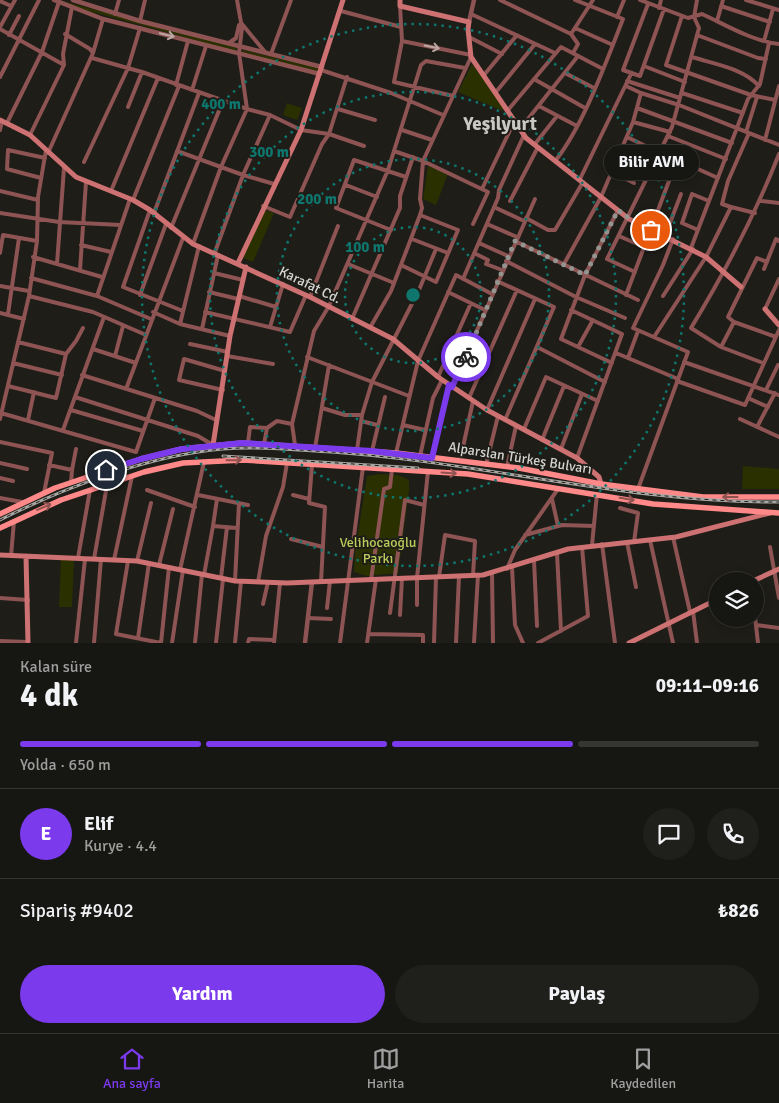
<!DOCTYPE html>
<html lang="tr">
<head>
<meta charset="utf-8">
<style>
  :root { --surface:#161612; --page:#1f1f1b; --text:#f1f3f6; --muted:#9e9f9f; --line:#353532; --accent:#7c3aed }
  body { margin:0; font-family:Signika,sans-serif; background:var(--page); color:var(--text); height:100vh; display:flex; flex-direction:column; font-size:19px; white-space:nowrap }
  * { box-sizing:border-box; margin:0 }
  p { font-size:16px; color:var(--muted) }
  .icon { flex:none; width:28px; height:28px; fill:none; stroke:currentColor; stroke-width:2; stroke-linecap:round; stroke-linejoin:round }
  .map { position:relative; height:643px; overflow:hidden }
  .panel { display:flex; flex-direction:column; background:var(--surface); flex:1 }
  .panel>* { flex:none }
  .tools { position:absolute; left:709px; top:572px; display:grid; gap:10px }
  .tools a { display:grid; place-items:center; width:55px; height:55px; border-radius:50%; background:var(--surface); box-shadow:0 2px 8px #0003,0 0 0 1px var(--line); font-size:25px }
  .pin { position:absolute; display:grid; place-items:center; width:42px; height:42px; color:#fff; margin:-21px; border:2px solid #fff; border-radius:50%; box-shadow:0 1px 5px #0007 }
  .courier { position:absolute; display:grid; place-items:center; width:50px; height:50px; margin:-25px; border:4px solid #7c3aed; border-radius:50%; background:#fff; color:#222; box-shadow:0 1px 6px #0007 }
  .bubble { position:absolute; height:35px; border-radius:18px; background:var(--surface); box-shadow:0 2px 8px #0003,0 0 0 1px var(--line); font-size:16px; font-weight:700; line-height:35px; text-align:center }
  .head em { font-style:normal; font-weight:700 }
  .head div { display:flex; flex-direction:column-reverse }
  .head { display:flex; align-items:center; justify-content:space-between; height:85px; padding:0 20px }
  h1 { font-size:32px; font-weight:700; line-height:38px }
  .bar { display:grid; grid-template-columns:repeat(4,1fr); gap:8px 5px; align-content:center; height:60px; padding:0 20px }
  .bar i { height:6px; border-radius:4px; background:var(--line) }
  .bar .selected { background:var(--accent) }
  .bar p { grid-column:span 4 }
  .line { display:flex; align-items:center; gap:12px; padding:0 20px; border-top:1px solid var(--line) }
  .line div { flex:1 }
  .round { display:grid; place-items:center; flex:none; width:52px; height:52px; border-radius:26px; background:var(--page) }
  .cta { display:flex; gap:10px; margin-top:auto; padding:10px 20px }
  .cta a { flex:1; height:58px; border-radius:30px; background:var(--accent); color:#fff; font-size:20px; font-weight:700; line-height:58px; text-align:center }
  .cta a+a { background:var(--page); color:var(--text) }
  .tabs { display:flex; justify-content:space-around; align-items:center; height:70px; border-top:1px solid var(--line); background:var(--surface); font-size:14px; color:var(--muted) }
  .tabs a { display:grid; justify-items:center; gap:2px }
  .tabs .selected { color:var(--accent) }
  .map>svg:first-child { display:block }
  .green { fill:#2b3001 }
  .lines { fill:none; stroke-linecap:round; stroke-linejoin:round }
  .minor { stroke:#8d5453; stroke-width:4 }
  .tertiary { stroke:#8d5453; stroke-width:4.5 }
  .secondary { stroke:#cd7172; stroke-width:5 }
  .primary { stroke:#ff8889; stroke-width:5.5 }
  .rail-casing { stroke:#a7a6a2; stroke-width:3 }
  .rail { stroke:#1e1d18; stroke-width:1; stroke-dasharray:4; stroke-linecap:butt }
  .oneway { stroke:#bba7a4 }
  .oneway2 { stroke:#8e5250 }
  .done { stroke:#949490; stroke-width:5; stroke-dasharray:0 9 }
  .route { stroke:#7c3aed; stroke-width:6 }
  .ring { fill:none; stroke:#0f766e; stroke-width:2.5; stroke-dasharray:2.5 5 }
  .labels { text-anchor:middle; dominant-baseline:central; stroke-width:4; stroke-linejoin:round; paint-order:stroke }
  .street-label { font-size:14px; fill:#d4d4d0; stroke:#1e1d18 }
  .park-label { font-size:14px; fill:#bbcc5b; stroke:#1e1d18 }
  .district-label { font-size:19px; font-weight:bold; fill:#c9c8c1; stroke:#1e1d18 }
  .centre { fill:#0f766e; stroke:#1e1d18; stroke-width:2.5 }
  .ring-label { font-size:15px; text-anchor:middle; font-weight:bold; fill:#0f766e; stroke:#1e1d18; stroke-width:4; stroke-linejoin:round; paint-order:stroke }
</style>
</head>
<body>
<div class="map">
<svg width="779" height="643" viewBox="0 0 779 643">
  <rect width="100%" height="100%" fill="#1e1d18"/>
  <!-- green -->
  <path class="green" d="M59,0L237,48L236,51L85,10Z
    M243,50L318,68L317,71L242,52Z
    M472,64L503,106V111L458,92Z
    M287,103L302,108L297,120L283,115Z
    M428,166L448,174L436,205L423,199Z
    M265,210L274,213L253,262L243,258Z
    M743,466L779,469V489H742Z
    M381,474L398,475L409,480V491L398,573L367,576L354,572L355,552L367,476Z
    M61,559H74L72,607H59Z"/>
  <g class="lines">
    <!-- minor -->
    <path class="minor" d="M500,0L571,34L578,44L573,53
      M640,0L688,18L702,14C726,25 752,41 779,44
      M746,0L779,10
      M0,1L11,6
      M648,4L623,70L640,76L664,9
      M400,6L402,41L471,55
      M721,6L770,22
      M659,8L661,0
      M341,11L401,27
      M115,14L119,0
      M471,14L555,53
      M682,16L666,65L751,95L775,100
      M617,17L624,0
      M140,21L145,0
      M717,21L723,0
      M242,24L265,52
      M0,27L15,0
      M575,28L613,45
      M0,29L64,65
      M571,34L593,0
      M9,35L19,16
      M697,35L758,58L766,59
      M469,37L502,54
      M402,41L394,82L453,96
      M764,41L773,9
      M229,43L236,38L239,25
      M93,53L103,19
      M271,54L291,0
      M692,57C714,64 743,68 759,86
      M92,58L142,72L247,109L270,115L301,130L329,134L364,146
      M644,66L685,82
      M321,70L391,93L443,115
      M565,73L594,88
      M484,75L517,35
      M0,77L39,0
      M534,79L585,108
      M627,81L680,98
      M176,85L188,41
      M626,86L641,93L633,122
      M192,90L206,46
      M496,92L535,44
      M641,93L679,105L779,145
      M682,93L743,113
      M539,106L577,126
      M128,107L142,72
      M637,108L732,143
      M338,109L375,120
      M508,110L561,47L603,69
      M7,123L42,52L59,2
      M520,129L578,56
      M0,130L2,121
      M402,130L432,140
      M746,132L757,97
      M30,135L64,65L63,54L72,7
      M668,136L726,159
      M627,137L660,153
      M765,140L779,86
      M535,144L557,116
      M177,151L243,175L274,184
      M394,151L423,161L488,192L473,224
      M48,153L93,53L90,49L65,34
      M669,156L718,178
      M619,157L651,172
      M556,160C584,124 606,62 623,19L575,0
      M84,162L128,68L140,28
      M612,172L634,183
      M41,178L7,169L8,150L45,158
      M580,179L631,74
      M346,185L377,197
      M482,189L515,120
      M0,191L38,200
      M111,191L158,78
      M133,200L179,86
      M510,201L538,147
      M761,201L779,203
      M263,206L290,217L322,144L329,134L347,77
      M494,207L524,221
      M731,207L722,204L728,181L749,133
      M150,210L123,287L183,311
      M0,213L59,222L121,225
      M154,213L199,93
      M526,218L548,230H555L583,182
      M487,224L517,237
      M171,228L223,101
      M391,230L336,208L354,160L406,177
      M698,230L682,223L692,194L709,201
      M619,236L644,247
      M665,236L681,194
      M412,239L448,253
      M515,241L638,300
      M479,243L508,256
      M193,244L221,167L247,109L239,53L242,28L237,0
      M81,245L111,252
      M691,248L748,99L760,84L769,43
      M215,252L243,175L270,115
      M0,253L3,235L37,241
      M476,254L488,260L486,264L502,270
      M33,257L102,277
      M506,261L576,297L625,318
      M767,262L757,258L728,317L734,322L776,337
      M57,264L64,168
      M348,264L394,283
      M564,264L601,197L633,122L670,132
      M401,265L436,282L458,230L420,215
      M764,269L776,239L779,241
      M80,270L86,182
      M635,272L607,259L672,127L699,28L694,17L697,0
      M214,273L243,280
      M31,278L97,296L151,319
      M463,279L498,198L499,190L524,135
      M497,281L554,307L505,420
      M0,286L29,291
      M209,292L238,299
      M448,292L485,310
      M140,295L166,224
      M626,295L672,173
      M29,296L93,312L146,335
      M97,296L130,199
      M239,296L276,307
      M663,296L693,249
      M310,297L338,226
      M765,309L779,279
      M571,310L622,334L577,458
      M153,312L180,324L230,336
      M205,312L290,332L306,295
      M0,313L24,319
      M8,314L19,238
      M352,319L400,208V196L413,157
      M180,324L199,246
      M371,326L391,291L420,215L422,208L420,199L423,161L471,57
      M270,327L283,284
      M202,329L218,255
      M654,337L706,257L731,207L755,213
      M18,342L66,354
      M190,344L228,352
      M537,347L605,382
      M578,347L593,320
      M721,347L734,322
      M93,349L136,363
      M616,353L678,379
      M115,356L123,326
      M227,356L273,364
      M307,357L409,396
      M628,358L638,331
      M684,362L779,395
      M13,363L62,375
      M612,363L561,339L585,275L618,210
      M763,363L721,347L691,328C725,272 755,215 779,154
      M82,375L197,411L216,420
      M438,377L471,303
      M677,381L745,405L779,330
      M8,386L56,398L66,354L76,341L83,328
      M452,387L535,199
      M126,389L183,238
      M223,390L179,380L184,359L225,371
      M766,390L778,365
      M75,397L198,436L213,445
      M469,398L517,290
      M748,398L768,407
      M322,408L345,415H362
      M71,410L143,431
      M487,410L535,299
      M1,413L136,452L155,398
      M0,419L29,296L37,241L38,197L46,150
      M740,419L779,437
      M28,420L34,392
      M361,421L377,425
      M403,425L425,430
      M757,427L775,393
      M524,429L546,377L598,401
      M63,430L104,317
      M542,440L564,386
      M0,442L52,453L44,493
      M248,443L250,427L267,428L277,421L292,424
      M264,444L267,428
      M295,445L292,424L314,331L329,306L388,170L421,65L426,61L465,68
      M315,448L329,365
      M561,449L582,394
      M357,450L362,415L372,382L419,290L436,249
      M372,451L385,397
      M396,453L418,361L456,275L492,294
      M420,456L433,398L442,380
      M432,457L449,385
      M460,461L473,401
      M0,463L27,469
      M49,465L72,470L71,483
      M312,465L309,503L325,507L321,582
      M486,465L498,416
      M507,467L516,426
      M72,470L76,449
      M0,478L13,481
      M638,489L688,352L633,328L663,265L673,239
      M147,490L195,507
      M198,495L248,505
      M293,495L309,499
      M0,498L22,502
      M217,499L213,526L237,528
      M552,499L558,526
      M620,508L638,513L634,542
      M525,535L562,525L594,526
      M673,537L690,612
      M291,539L323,547
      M650,540L673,643
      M627,542L636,587
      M602,544L615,643
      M592,545L597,494
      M770,547L779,598
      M557,553L561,631
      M11,556L14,521
      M78,558L90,490
      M94,559L107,485
      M114,560L132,476
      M534,560L537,626
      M128,561L116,634L161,643
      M137,561L151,503
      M159,565L173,509
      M512,567L515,625L523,643
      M507,569L515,550L558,489
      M180,570L204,462
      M492,573L493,643
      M204,575L213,526
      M439,577L445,535L475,541L473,576
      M221,578L227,527
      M371,580L384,489L390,487L392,469
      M235,581L239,503
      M258,582L266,536L283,487L287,463
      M0,598L28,600
      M263,604L268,582
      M417,605V578L428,471
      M327,608L330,581
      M693,611L697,643
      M390,613L405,500L424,505
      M400,615L402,578
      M755,617L758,643
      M308,618L331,619
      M756,625L779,628
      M369,634L423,635V643
      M138,638L149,563
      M0,641L28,642
      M76,643L85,559
      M94,643L101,559
      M161,643L169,567
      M172,643L183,570
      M195,643L202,574
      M216,643L223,579
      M235,643L241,581
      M248,643L249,639L274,640
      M274,643L280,583
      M340,643L363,467
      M367,643L376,579
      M434,643L436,577
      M456,643L459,576
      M474,643L478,575
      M538,643L588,616L582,547"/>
    <!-- tertiary -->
    <path class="tertiary" d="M54,0L103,19L320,74
      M73,0L140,21L322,67
      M469,22L474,0
      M305,643L312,582"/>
    <!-- secondary -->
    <path class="secondary" d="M400,0V6L469,22L468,29L471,57L526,138L629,219L706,257L741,287
      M0,120L30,135L76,177L133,200L150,210L193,244L310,297L393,339L438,377L487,410L577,458L599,477L601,484
      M238,263L301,130L343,0
      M765,309L779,325
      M213,445L230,336L246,267
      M0,555L137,561L235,581L287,583L483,575L568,549L676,537L770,513
      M26,556L28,643
      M753,581L779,569
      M629,643L718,599"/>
    <!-- primary -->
    <path class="primary" d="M0,514L55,488L141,459L182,449L242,443L396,453L519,468L601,484L703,497H779
      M0,528L61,500L144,472L183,463L243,460L468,474L653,504L779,513"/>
    <defs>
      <path id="rail" d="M223,456L418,468
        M0,520C65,487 151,455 223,449C259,446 295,450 331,452C481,462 628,503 779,502"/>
    </defs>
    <!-- rail casing -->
    <use href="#rail" class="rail-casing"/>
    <!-- rail -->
    <use href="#rail" class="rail"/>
  </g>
  <!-- one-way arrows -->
  <defs><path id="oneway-shaft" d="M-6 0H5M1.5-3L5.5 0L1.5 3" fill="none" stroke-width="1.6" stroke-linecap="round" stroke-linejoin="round" transform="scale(1.25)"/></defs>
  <g class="oneway">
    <use href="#oneway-shaft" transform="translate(167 35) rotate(14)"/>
    <use href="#oneway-shaft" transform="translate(432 47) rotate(11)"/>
  </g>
  <g class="oneway2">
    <use href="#oneway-shaft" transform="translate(234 460) rotate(-1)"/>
    <use href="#oneway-shaft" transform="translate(449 473) rotate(4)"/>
    <use href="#oneway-shaft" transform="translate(730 497) rotate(-180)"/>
    <use href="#oneway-shaft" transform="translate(627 499) rotate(9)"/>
    <use href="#oneway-shaft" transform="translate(44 507) rotate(-23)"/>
  </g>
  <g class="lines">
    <!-- done -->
    <path class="done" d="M466,357L515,241L585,275L618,210L630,219L651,230"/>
    <!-- route -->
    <path class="route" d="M106,470L141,459L182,449L242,443L372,451L432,458L449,385L452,387L466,357"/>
  </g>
  <!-- distance rings -->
  <g class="ring">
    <circle cx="413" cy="295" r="68"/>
    <circle cx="413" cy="295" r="136"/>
    <circle cx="413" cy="295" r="203"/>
    <circle cx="413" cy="295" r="271"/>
  </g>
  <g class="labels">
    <!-- street labels -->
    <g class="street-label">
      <text transform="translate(310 285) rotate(26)">Karafat Cd.</text>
      <text transform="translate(520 458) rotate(9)">Alparslan Türkeş Bulvarı</text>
    </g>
    <!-- park labels -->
    <g class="park-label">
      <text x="378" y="542">Velihocaoğlu<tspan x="378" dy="16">Parkı</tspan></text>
    </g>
    <!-- district labels -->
    <g class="district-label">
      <text x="500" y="124">Yeşilyurt</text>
    </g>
  </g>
  <circle cx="413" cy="295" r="8" class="centre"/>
  <g class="ring-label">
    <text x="221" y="109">400 m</text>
    <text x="269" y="157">300 m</text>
    <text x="317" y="204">200 m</text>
    <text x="365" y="252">100 m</text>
  </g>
</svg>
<div class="tools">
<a><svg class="icon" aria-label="layers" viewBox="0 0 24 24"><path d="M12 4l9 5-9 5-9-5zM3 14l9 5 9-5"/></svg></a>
</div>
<div class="pin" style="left:651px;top:230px;background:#ea580c"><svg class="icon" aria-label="bag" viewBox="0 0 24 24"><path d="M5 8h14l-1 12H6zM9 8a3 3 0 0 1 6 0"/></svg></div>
<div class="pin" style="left:106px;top:470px;background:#1f2937"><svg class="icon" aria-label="home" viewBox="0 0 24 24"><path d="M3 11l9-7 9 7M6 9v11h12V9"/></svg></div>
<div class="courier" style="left:466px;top:357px"><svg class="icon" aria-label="bike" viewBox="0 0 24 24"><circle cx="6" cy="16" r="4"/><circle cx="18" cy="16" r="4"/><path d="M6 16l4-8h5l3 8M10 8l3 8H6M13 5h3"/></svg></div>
<div class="bubble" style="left:604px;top:145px;width:95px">Bilir AVM</div>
</div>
<section class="panel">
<div class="head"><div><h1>4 dk</h1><p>Kalan süre</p></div><em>09:11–09:16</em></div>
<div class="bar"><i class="selected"></i><i class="selected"></i><i class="selected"></i><i></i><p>Yolda · 650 m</p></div>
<div class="line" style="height:90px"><b class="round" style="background:var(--accent);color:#fff">E</b><div><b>Elif</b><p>Kurye · 4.4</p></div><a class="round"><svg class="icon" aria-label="chat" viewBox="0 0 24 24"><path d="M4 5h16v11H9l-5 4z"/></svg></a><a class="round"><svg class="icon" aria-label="phone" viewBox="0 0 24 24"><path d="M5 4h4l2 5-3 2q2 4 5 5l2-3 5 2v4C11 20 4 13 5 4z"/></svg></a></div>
<div class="line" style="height:65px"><div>Sipariş #9402</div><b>₺826</b></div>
<div class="cta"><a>Yardım</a><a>Paylaş</a></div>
</section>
<nav class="tabs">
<a class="selected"><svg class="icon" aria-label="home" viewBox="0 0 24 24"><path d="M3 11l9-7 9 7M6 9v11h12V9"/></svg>Ana sayfa</a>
<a><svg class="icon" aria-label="map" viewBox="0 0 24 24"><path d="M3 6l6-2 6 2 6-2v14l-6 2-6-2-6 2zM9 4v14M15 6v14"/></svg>Harita</a>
<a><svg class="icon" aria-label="saved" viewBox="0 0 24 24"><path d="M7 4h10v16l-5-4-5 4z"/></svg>Kaydedilen</a>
</nav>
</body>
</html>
